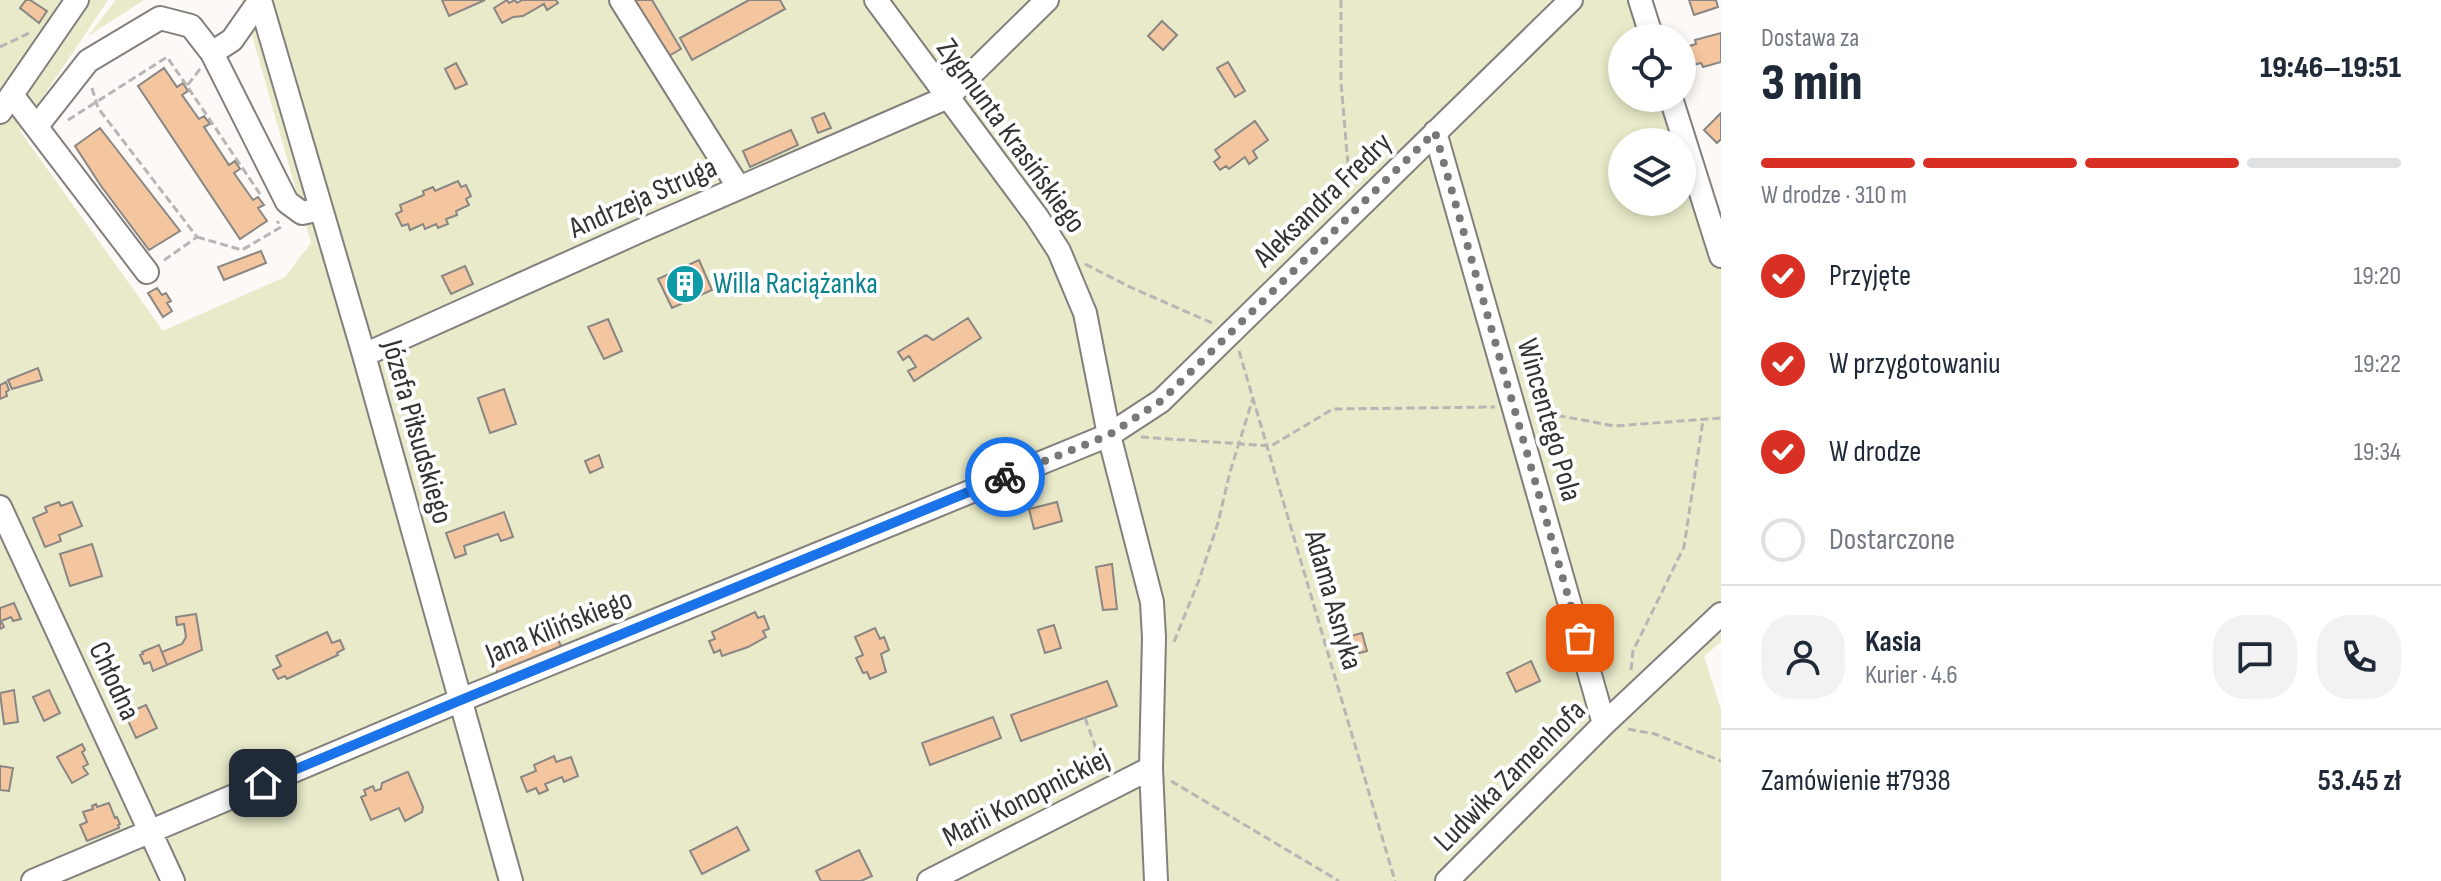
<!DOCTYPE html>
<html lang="pl">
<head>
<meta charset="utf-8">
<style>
  :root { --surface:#fff; --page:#f2f2f3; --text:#1f2937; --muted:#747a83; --line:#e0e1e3; --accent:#d93025 }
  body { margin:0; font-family:"Sofia Sans Condensed",sans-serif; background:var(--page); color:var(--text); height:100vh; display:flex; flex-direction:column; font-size:30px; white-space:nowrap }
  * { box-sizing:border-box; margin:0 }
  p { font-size:26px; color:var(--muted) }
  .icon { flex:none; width:44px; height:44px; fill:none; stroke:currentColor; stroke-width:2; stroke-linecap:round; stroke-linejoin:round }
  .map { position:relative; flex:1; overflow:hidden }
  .sheet { display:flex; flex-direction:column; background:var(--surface); width:720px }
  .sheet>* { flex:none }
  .fabs { position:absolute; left:1608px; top:24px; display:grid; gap:16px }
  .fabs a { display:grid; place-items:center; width:88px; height:88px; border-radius:50%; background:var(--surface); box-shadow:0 4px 12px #0003; font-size:40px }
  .pin { position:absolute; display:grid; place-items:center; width:68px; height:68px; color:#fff; margin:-34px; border-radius:16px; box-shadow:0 4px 12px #0006 }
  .courier { position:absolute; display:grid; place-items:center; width:80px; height:80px; margin:-40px; border:6px solid #1a73e8; border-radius:50%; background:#fff; color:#222; box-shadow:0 2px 10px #0007 }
  .summary em { font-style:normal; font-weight:800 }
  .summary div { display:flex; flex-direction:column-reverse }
  .summary { display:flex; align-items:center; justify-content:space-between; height:136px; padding:0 40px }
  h1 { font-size:52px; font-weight:800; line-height:60px }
  .bar { display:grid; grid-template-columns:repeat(4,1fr); gap:12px 8px; align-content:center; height:96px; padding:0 40px }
  .bar i { height:10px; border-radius:6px; background:var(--line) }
  .bar .current { background:var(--accent) }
  .bar p { grid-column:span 4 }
  .line { display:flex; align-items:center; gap:20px; padding:0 40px; border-top:2px solid var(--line) }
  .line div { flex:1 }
  .round { display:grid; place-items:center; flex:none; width:84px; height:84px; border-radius:32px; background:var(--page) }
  ol { padding:0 40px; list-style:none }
  li { display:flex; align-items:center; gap:24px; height:88px }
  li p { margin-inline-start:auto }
  li .icon { padding:8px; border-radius:50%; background:var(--accent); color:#fff; stroke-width:4 }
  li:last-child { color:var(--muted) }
  li i { width:44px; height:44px; border:4px solid var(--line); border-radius:50% }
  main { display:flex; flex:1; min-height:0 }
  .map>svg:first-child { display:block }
  .green { fill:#e8eac9; fill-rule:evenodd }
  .building { fill:#f3c6a0; stroke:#898683; stroke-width:2 }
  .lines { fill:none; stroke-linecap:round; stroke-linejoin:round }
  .minor-casing { stroke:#827f7d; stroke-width:26 }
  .path { stroke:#b8b6b4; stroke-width:3; stroke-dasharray:8 4; stroke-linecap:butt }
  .minor { stroke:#fff; stroke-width:22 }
  .done { stroke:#7a7877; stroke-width:8; stroke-dasharray:0 14.4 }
  .route { stroke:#1a73e8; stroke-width:10 }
  .labels { text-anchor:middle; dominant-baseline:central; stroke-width:8; stroke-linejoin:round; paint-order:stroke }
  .street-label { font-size:30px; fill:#343332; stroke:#fff }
  .culture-label { font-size:30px; fill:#0d838f; stroke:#fff; text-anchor:start }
</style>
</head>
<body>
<main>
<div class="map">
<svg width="1721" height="881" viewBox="0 0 1721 881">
  <rect width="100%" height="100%" fill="#fcf9f6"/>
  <!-- green -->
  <path class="green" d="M0,0H108L20,131L163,331L285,277L311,243L242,0H1651L1663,38H1622V98H1681L1721,224V642L1704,656L1721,710V881H0ZM1622,142H1682V202H1622Z
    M116,0H144L88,36Z"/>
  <!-- building -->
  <path class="building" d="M26,0H30L47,11L39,23L20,8Z
    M442,0H485L449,16Z
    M507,0L509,3L515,0L517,3L522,0H556L558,3L547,10L544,4L523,16L513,17L502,23L494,8Z
    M631,0H652L681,49L665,58Z
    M749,0H780L785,9L692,60L680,38Z
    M1689,0H1716L1718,7L1694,15Z
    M1162,21L1177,35L1163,50L1148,36Z
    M1721,33V62L1703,67L1701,63L1686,67L1682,48L1696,44L1695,40Z
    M1228,62L1245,91L1235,97L1217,68Z
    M456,63L467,84L455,89L445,69Z
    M164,68L177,87L183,83L188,91L182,95L199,119L204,116L210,124L204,127L229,165L235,161L240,169L234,173L253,200L258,197L264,205L258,208L267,221L240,239L138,86Z
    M824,113L831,128L818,133L812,118Z
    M1721,113V139L1717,143L1704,130Z
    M1255,121L1268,140L1253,151L1257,158L1249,164L1245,157L1229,169L1226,166L1220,170L1214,162L1220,157L1215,150Z
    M100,128L180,231L149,250L101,186L75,146Z
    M791,130L798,145L750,167L743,151Z
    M458,181L461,187L466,185L471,196L466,199L469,205L456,211L457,215L446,219L448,224L438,228L436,224L425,229L423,224L410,230L408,224L402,226L396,214L402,211L400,205L424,195L423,191L433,187L435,191Z
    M261,251L266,263L224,280L218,267Z
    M699,260L712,290L672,308L658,279Z
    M465,266L473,284L451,294L442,276Z
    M157,288L162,295L166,293L171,301L167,303L172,311L163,317L148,293Z
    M968,318L981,338L914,381L908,371L916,367L909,356L903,360L898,352L926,335L933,340Z
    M608,319L622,351L604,359L588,327Z
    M38,368L42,380L12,389L8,380Z
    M6,382L9,390L6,392L7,396L0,399V385Z
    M504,389L516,424L490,433L478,398Z
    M599,455L603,467L590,473L585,461Z
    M59,502L61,506L72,502L82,526L59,535L61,541L45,547L33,518L47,512L45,507Z
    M1057,502L1062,521L1034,529L1029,509Z
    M504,512L513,537L501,541L498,534L464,546L466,554L455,558L446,533Z
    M92,544L102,576L70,586L60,554Z
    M1112,564L1117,609L1103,610L1096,567Z
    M14,603L21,619L13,621L11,617L1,621L4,627L0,629V608Z
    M755,612L758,618L764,616L769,629L763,631L766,637L748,647L722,656L720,650L714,653L709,641L715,639L712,632Z
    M196,614L202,650L167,665L162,652L182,644L186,637L184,624L177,625L176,617Z
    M550,622L561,646L498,674L487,649L499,644L504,657L541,641L544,637L539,626Z
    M1054,625L1061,648L1045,653L1038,630Z
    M875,628L880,639L884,637L889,650L881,654L886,672L870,679L867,672L863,673L856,658L863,655L855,637Z
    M327,632L332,643L340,640L344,649L337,653L338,655L287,679L285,676L278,679L273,670L281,666L276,656Z
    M1362,633L1367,651L1345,657L1340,639Z
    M159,645L167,665L153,671L150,662L144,664L140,655L143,654L142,652Z
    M1531,661L1540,681L1516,692L1507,673Z
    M1107,681L1117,706L1021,741L1011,715Z
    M14,690L18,722L4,724L0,693Z
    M49,690L60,713L44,721L33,697Z
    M146,705L157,728L136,738L125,714Z
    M993,717L1001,738L930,765L922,743Z
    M82,744L85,750L82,752L88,764L83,767L88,774L72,783L57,757Z
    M554,756L556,762L571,757L578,776L564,782L562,777L545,784L548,790L539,794L536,788L527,792L521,777L536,771L534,765Z
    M0,766L13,768L9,791L0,790Z
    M407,772H408L423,807L422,812L405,821L399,808L371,820L361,797L366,795L364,790L373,786L375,791L381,789L382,783Z
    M109,803L115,818L117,817L120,824L118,825L119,828L87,841L80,825L87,822L83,812L93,809L92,806L96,804L97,807Z
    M737,827L749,850L702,874L690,851Z
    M859,850L872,876L861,881H821L816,871Z"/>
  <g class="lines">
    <defs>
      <path id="minor" d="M260,0L364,355L511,881
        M621,0L739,188
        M876,0L1037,217L1059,251L1085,313L1109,435L1152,602L1154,637L1151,768L1156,881
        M1640,0L1652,38
        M212,53L287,202L302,213L321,209
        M12,95L147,272
        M1671,98L1721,256
        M0,112L77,0
        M37,126L88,61L160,18L191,26L212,53L232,40L260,0
        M1435,132L1604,724
        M364,355L640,231L948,97L1047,0
        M0,507L173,881
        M33,881L461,700L1109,435L1161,401L1571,0
        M929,881L1151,768
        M1447,881L1604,724L1721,614"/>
    </defs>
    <!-- minor casing -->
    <use href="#minor" class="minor-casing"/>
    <!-- path -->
    <path class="path" d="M1341,0V82L1350,189
      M0,47L29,33
      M200,69L187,86L260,194
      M92,88L98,108L197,237L163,261
      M68,120L167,57L187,86
      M197,237L242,250L281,227L277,221
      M1085,264L1130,287L1212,323
      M1239,351L1395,881
      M1534,411L1614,426L1721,418
      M1141,437L1271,446L1333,409L1495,407
      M1174,642L1199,580L1218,523L1230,472L1253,398
      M1631,670L1633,651L1684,547L1703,420
      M1085,718L1104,771
      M1628,729L1655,734L1721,761
      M1171,781L1339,881"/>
    <!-- minor -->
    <use href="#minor" class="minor"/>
  </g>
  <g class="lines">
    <!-- done -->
    <path class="done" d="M1005,477L1109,435L1161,401L1435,132L1580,638"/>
    <!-- route -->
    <path class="route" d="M263,783L461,700L1005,477"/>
  </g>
  <!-- icons -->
  <defs>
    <symbol id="building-disc" viewBox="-11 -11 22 22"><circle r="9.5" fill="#0f9aa8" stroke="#fff"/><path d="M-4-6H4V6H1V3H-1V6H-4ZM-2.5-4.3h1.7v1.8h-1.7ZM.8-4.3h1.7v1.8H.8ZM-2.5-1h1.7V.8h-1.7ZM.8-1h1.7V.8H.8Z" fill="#fff"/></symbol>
  </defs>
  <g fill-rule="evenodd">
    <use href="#building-disc" x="663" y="262" width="44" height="44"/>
  </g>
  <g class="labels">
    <!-- street labels -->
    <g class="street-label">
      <text transform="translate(1011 136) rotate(54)">Zygmunta Krasińskiego</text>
      <text transform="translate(643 198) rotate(-24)">Andrzeja Struga</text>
      <text transform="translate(1323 200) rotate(-44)">Aleksandra Fredry</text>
      <text transform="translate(1549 420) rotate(74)">Wincentego Pola</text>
      <text transform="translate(417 432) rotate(74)">Józefa Piłsudskiego</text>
      <text transform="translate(1333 600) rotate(74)">Adama Asnyka</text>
      <text transform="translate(559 627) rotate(-22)">Jana Kilińskiego</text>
      <text transform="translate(114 681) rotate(65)">Chłodna</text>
      <text transform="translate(1510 776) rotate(-45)">Ludwika Zamenhofa</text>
      <text transform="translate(1026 798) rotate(-27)">Marii Konopnickiej</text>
    </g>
    <!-- culture labels -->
    <g class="culture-label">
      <text x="713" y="284">Willa Raciążanka</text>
    </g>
  </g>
</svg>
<div class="fabs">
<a><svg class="icon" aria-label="locate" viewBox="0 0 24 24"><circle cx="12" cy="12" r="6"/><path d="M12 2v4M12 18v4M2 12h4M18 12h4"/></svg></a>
<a><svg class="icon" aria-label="layers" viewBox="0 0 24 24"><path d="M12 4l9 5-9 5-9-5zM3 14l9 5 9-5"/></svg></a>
</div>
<div class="pin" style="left:1580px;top:638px;background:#ea580c"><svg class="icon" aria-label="bag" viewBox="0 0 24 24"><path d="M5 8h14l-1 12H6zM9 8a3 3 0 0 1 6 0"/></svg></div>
<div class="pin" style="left:263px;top:783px;background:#1f2937"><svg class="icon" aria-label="home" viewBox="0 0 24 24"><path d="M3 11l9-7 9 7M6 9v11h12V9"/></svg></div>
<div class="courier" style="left:1005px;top:477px"><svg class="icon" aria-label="bike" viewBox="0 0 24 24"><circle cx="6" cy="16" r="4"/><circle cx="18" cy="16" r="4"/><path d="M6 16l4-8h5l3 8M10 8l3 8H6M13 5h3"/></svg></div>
</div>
<section class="sheet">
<div class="summary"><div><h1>3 min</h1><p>Dostawa za</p></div><em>19:46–19:51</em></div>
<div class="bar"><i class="current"></i><i class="current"></i><i class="current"></i><i></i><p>W drodze · 310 m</p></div>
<ol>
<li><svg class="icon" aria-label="check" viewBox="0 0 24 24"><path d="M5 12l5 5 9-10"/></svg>Przyjęte<p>19:20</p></li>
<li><svg class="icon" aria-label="check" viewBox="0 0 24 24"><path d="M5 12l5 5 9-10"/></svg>W przygotowaniu<p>19:22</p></li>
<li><svg class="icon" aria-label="check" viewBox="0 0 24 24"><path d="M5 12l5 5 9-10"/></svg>W drodze<p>19:34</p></li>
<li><i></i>Dostarczone</li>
</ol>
<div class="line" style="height:144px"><a class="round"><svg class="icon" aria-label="person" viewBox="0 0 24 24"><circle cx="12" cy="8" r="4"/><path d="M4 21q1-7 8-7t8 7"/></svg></a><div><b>Kasia</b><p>Kurier · 4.6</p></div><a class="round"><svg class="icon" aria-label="chat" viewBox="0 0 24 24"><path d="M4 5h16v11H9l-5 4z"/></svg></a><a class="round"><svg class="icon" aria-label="phone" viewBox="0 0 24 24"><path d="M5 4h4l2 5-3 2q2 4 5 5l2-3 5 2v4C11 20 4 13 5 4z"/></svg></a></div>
<div class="line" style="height:104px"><div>Zamówienie #7938</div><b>53.45 zł</b></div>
</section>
</main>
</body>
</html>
